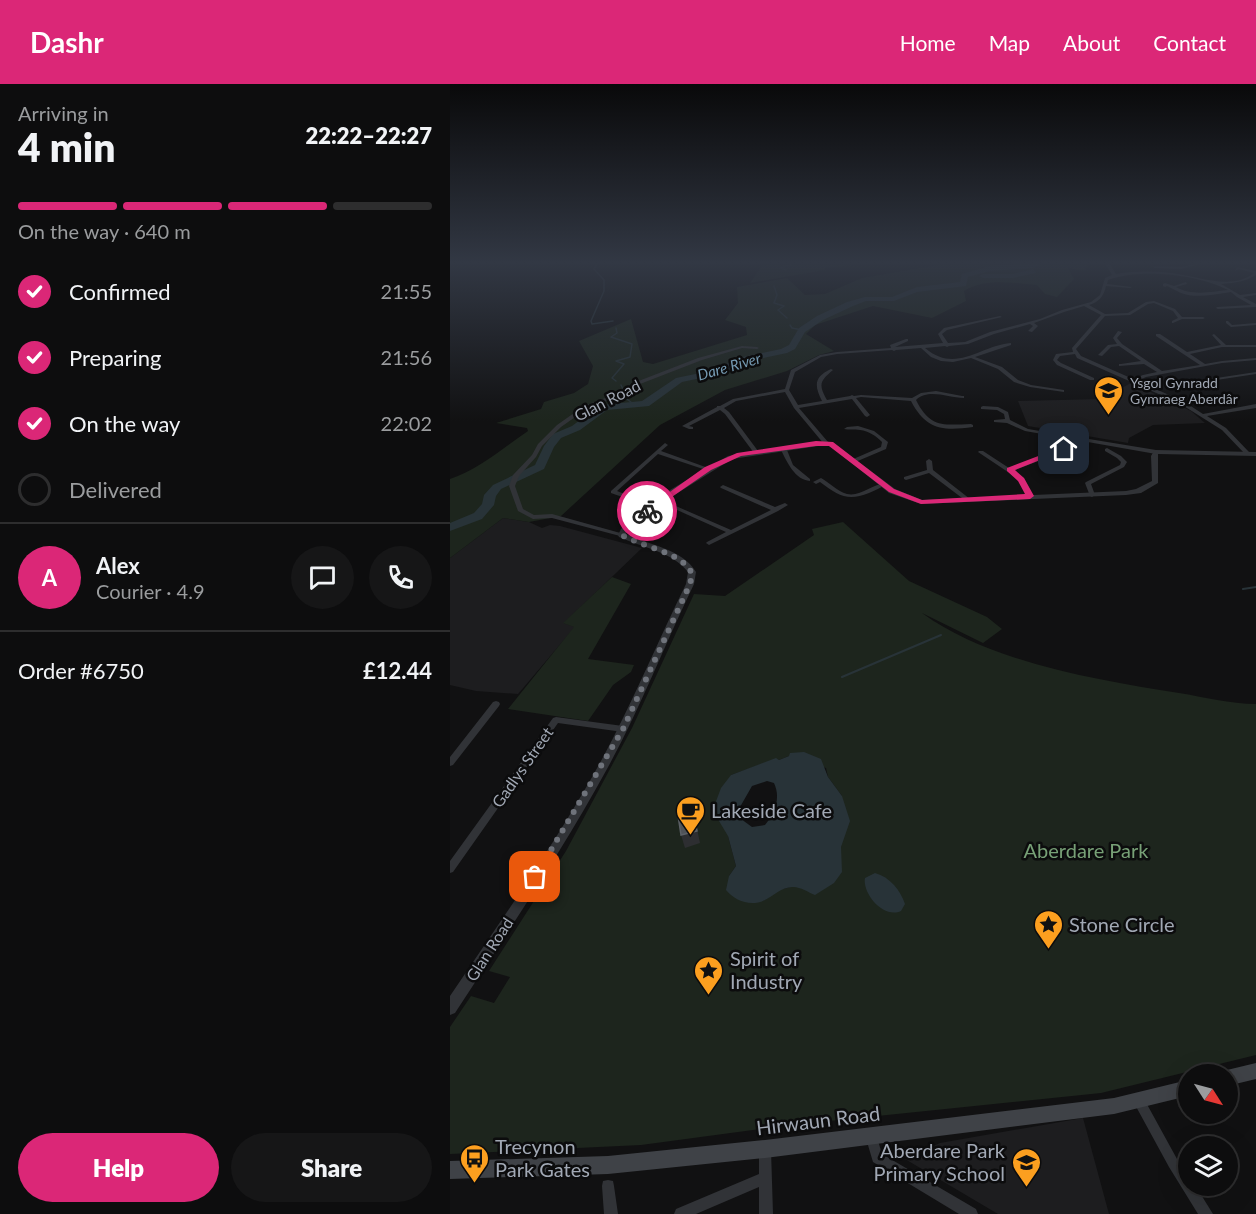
<!DOCTYPE html>
<html lang="en">
<head>
<meta charset="utf-8">
<style>
  :root { --surface:#0d0d0e; --page:#161617; --text:#f1f3f6; --muted:#9a9c9e; --line:#2d2d2e; --accent:#db2777 }
  body { margin:0; font-family:Lato,sans-serif; background:var(--page); color:var(--text); height:100vh; display:flex; flex-direction:column; font-size:22px; white-space:nowrap }
  * { box-sizing:border-box; margin:0 }
  p { font-size:20px; color:var(--muted) }
  .icon { flex:none; width:33px; height:33px; fill:none; stroke:currentColor; stroke-width:2; stroke-linecap:round; stroke-linejoin:round }
  .map { position:relative; flex:1; overflow:hidden }
  .sheet { display:flex; flex-direction:column; background:var(--surface); width:450px }
  .sheet>* { flex:none }
  .needle { width:39px; rotate:126deg }
  .tools { position:absolute; left:728px; top:980px; display:grid; gap:12px }
  .tools a { display:grid; place-items:center; width:60px; height:60px; border-radius:50%; background:var(--surface); box-shadow:0 6px 24px #0002,0 0 0 2px var(--line); font-size:30px }
  .pin { position:absolute; display:grid; place-items:center; width:51px; height:51px; color:#fff; margin:-26px; border-radius:12px; box-shadow:0 3px 9px #0006 }
  .courier { position:absolute; display:grid; place-items:center; width:60px; height:60px; margin:-30px; border:4px solid #db2777; border-radius:50%; background:#fff; color:#222; box-shadow:0 2px 8px #0007 }
  .summary em { font-style:normal; font-weight:800 }
  .summary div { display:flex; flex-direction:column-reverse }
  .summary { display:flex; align-items:center; justify-content:space-between; height:102px; padding:0 18px }
  h1 { font-size:39px; font-weight:800; line-height:45px }
  .bar { display:grid; grid-template-columns:repeat(4,1fr); gap:9px 6px; align-content:center; height:72px; padding:0 18px }
  .bar i { height:8px; border-radius:4px; background:var(--line) }
  .bar .selected { background:var(--accent) }
  .bar p { grid-column:span 4 }
  .line { display:flex; align-items:center; gap:15px; padding:0 18px; border-top:2px solid var(--line) }
  .line div { flex:1 }
  .round { display:grid; place-items:center; flex:none; width:63px; height:63px; border-radius:32px; background:var(--page) }
  ol { padding:0 18px; list-style:none }
  li { display:flex; align-items:center; gap:18px; height:66px }
  li p { margin-inline-start:auto }
  li .icon { padding:6px; border-radius:50%; background:var(--accent); color:#fff; stroke-width:4 }
  li:last-child { color:var(--muted) }
  li i { width:33px; height:33px; border:3px solid var(--line); border-radius:50% }
  .primary-button { display:flex; gap:12px; margin-top:auto; padding:12px 18px }
  .primary-button a { flex:1; height:69px; border-radius:36px; background:var(--accent); color:#fff; font-size:24px; font-weight:800; line-height:69px; text-align:center }
  .primary-button a+a { background:var(--page); color:var(--text) }
  header { display:flex; align-items:center; gap:36px; box-sizing:border-box; height:84px; padding:0 30px; background:var(--accent); color:#fff }
  header strong { font-size:28px }
  nav { display:flex; gap:33px; margin-inline-start:auto; font-size:21px }
  main { display:flex; flex:1; min-height:0 }
  .map>svg:first-child { display:block }
  .built { fill:#1d1d1f }
  .green { fill:#1d251d; fill-rule:evenodd }
  .water { fill:#283338; fill-rule:evenodd }
  .lines { fill:none; stroke-linecap:round; stroke-linejoin:round }
  .stream-far1 { stroke:#283338; stroke-width:1.5 }
  .stream { stroke:#283338; stroke-width:2 }
  .river { fill:#283338; fill-rule:evenodd }
  .minor { fill:#313337; fill-rule:evenodd }
  .tertiary { fill:#313337; fill-rule:evenodd }
  .secondary { fill:#3f4247; fill-rule:evenodd }
  .shaded-wall { fill:#2d2e31 }
  .building { fill:#505358; stroke:#5c6066; stroke-width:1.5 }
  .route { fill:#db2777 }
  .done { stroke:#6f737b; stroke-width:6; stroke-dasharray:0 10.8 }
  .labels { text-anchor:middle; dominant-baseline:central; stroke-width:5; stroke-linejoin:round; paint-order:stroke }
  .far-poi-label { font-size:14px; fill:#a1a8b4; stroke:#0c0c0d; text-anchor:start }
  .far-water-label { font-size:15px; font-style:italic; fill:#759ab2; stroke:#0c0c0d }
  .street-label { font-size:16px; fill:#a1a8b4; stroke:#0c0c0d }
  .near-poi-label { font-size:20px; fill:#a1a8b4; stroke:#0c0c0d; text-anchor:start }
  .near-park-label { font-size:20px; fill:#77a076; stroke:#0c0c0d }
  .near-street-label { font-size:20px; fill:#a1a8b4; stroke:#0c0c0d }
</style>
</head>
<body>
<header>
<strong>Dashr</strong>
<nav><a>Home</a><a>Map</a><a>About</a><a>Contact</a></nav>
</header>
<main>
<section class="sheet">
<div class="summary"><div><h1>4 min</h1><p>Arriving in</p></div><em>22:22–22:27</em></div>
<div class="bar"><i class="selected"></i><i class="selected"></i><i class="selected"></i><i></i><p>On the way · 640 m</p></div>
<ol>
<li><svg class="icon" aria-label="check" viewBox="0 0 24 24"><path d="M5 12l5 5 9-10"/></svg>Confirmed<p>21:55</p></li>
<li><svg class="icon" aria-label="check" viewBox="0 0 24 24"><path d="M5 12l5 5 9-10"/></svg>Preparing<p>21:56</p></li>
<li><svg class="icon" aria-label="check" viewBox="0 0 24 24"><path d="M5 12l5 5 9-10"/></svg>On the way<p>22:02</p></li>
<li><i></i>Delivered</li>
</ol>
<div class="line" style="height:108px"><b class="round" style="background:var(--accent);color:#fff">A</b><div><b>Alex</b><p>Courier · 4.9</p></div><a class="round"><svg class="icon" aria-label="chat" viewBox="0 0 24 24"><path d="M4 5h16v11H9l-5 4z"/></svg></a><a class="round"><svg class="icon" aria-label="phone" viewBox="0 0 24 24"><path d="M5 4h4l2 5-3 2q2 4 5 5l2-3 5 2v4C11 20 4 13 5 4z"/></svg></a></div>
<div class="line" style="height:78px"><div>Order #6750</div><b>£12.44</b></div>
<div class="primary-button"><a>Help</a><a>Share</a></div>
</section>
<div class="map">
<svg width="806" height="1130" viewBox="0 0 806 1130">
  <rect width="100%" height="100%" fill="#111112"/>
  <!-- built -->
  <path class="built" d="M681,299L741,327L755,339L703,341L679,354L678,359L578,342L568,317L652,315Z
    M53,434L79,438L92,444L100,441L110,442L192,464L114,539L125,543L68,610L26,607L0,601V474Z
    M633,1034L659,1130H548L455,1075L490,1059Z"/>
  <!-- green -->
  <path class="green" d="M314,179H423L375,184V186L300,199Z
    M500,179H637L635,187L618,184L624,195L607,213L595,210L587,201C561,199 536,194 514,207L516,217L482,234L423,222L365,241L356,250L384,267L369,271L337,287L275,306L210,341L111,432L79,438L53,434L0,474V395C28,386 53,364 78,347L77,344L46,339L91,325L94,318L124,309L138,300L143,282L129,257L181,235L193,278L203,280L297,251L296,243L275,236L288,219L287,203L337,194L355,211L375,210L412,194Z
    M393,438L459,497L537,533L552,545L533,559L472,529C539,578 647,596 729,609C754,613 780,620 806,620V971L651,1009L340,1041L191,1061L0,1070V943L21,912L44,919L60,893L39,887L116,767L182,644L244,510L275,512L364,451L362,445ZM339,672L376,684L378,693L392,712L391,763L344,802L329,806L313,817L279,792L286,782L278,752L281,691L326,675L329,676Z
    M162,493L181,500L138,575L184,581L181,588L163,601L138,637L58,625L124,543L113,539Z"/>
  <!-- water -->
  <path class="water" d="M354,668L371,675L378,693L392,712L400,737L391,763L392,788L384,799L365,811C358,808 349,802 342,803C330,804 325,811 315,816C301,823 285,817 276,806L279,792L286,782L278,752L269,737L265,720L271,704L281,691L326,674L329,676L339,672L340,669ZM317,697L324,699C331,714 325,729 315,741L302,743L291,735L290,723L302,702Z
    M425,789C440,793 450,806 455,820L451,827C433,835 412,809 415,794Z"/>
  <g class="lines">
    <!-- stream-far1 -->
    <path class="stream-far1" d="M148,179L144,185L154,196V207L141,237L142,240L163,237
      M336,186L331,184L344,179
      M324,202L327,211L324,219L334,222L328,226L337,234
      M340,241L342,244L352,246
      M166,244L167,249L161,253L182,260L180,273L166,277L174,280L162,294L166,297
      M171,301L173,305
      M174,313L185,321"/>
    <!-- stream -->
    <path class="stream" d="M793,505L806,503
      M392,593L491,551"/>
    <!-- river -->
    <path class="river" d="M581,179H588L590,181L583,184L540,187L518,193L516,202L467,208L444,217H416L403,222L373,236L355,248L345,265L337,269L299,277L266,291L232,298L199,322L157,326L130,346L111,354L104,363L94,385L51,405L46,412L44,421L32,435L0,447V439L24,429L32,420L34,411L43,401L85,381L94,362L103,350L122,342L150,321L192,317L226,294L260,287L293,273L331,265L339,261L349,244L367,232L397,218L415,213H442L467,203L510,198L512,190L540,182Z
      M583,185L586,189L563,194H533L529,192L533,190H563Z"/>
    <!-- minor -->
    <path class="minor" d="M655,179H659L666,190C684,187 703,187 722,189C747,192 782,207 804,189L789,185L785,187L787,183L806,187V191C795,198 783,199 771,200L790,211L806,209V211L793,213L806,220V223L768,225L766,224L767,223L801,221L787,213L781,208C765,210 746,215 731,209C726,207 722,204 717,202L715,203L713,202V200L715,199L724,202L736,198L737,200L726,203C742,212 760,208 778,206C748,190 689,184 658,196L657,200L682,203L680,204L656,202C654,212 649,218 639,221L655,230L678,229L696,218L704,217L725,225L732,233H753L755,234L753,235H732L723,239H722V237L728,234L723,227L704,219L698,220L680,231L655,232L626,265L631,272L683,295L693,291L707,288L694,280L669,282V280H671L691,277L669,262L661,263L652,272L648,271L658,261L667,260L663,254L668,247L672,248L667,254L672,260L712,287L750,281L706,252V250H710L737,268L771,261L762,251L764,250L776,261H806V263H772L740,270L755,280L772,277L806,274V276L772,279L696,293L687,297L733,317L753,330L806,320V324L757,332L776,344L799,368V370H795L772,346L729,319L627,274L625,270L610,272L607,276L611,279L644,294V296H640L607,281L603,276L606,270L623,268L622,264L651,231L634,222L614,228L584,239L588,242L582,248L578,247L583,242L580,240L544,250L518,260L499,262L497,263L495,262L475,264C506,290 529,262 561,259V261L525,273L552,283L568,296L581,301L614,306V308L580,303L564,298L548,285L521,274L503,278L491,277L481,273L471,264L446,266L444,267L442,266L387,270L371,273L345,288L339,306L348,321L372,317C364,301 364,293 381,285L383,286C370,297 368,300 377,316L400,312L402,311L404,312L411,311L462,314L471,309L486,307L512,312H514V314C498,314 479,304 466,316C480,344 493,341 521,340L523,341V343C493,347 476,346 461,317L411,313L406,314L420,331L417,333L415,332L402,315L349,324L378,358L379,359L376,361L374,360L344,324L335,308L286,317L274,324L279,328L308,367V369H304L275,330L270,326L239,342L243,343V345H239L232,342L267,323V322H270L283,315L335,305L341,286L370,271L387,268L441,264L440,261L456,255H458V257L445,263L493,259L488,250L494,244L550,232L552,233L497,246L492,250L498,259L515,258L540,248L590,235L612,226L641,218L650,211L655,194L662,191Z
      M749,179H754L731,185L705,184L703,183L705,182L731,183Z
      M776,237H778L782,241L806,239V241L781,243L776,239Z
      M292,262L307,263L309,264L307,265L292,264L252,276L190,300L175,310L138,324L111,343L92,362L86,373L69,392L65,402L73,425L84,431L102,430L174,450V452H170L102,434L83,435L68,427L59,402L63,391L82,371L88,360L107,341L134,322L171,308L186,298L248,274Z
      M806,288V290L727,302L725,301L727,300Z
      M533,322L548,323L558,328L560,336L578,345L706,366L709,368L706,370L575,347L557,339L544,338V336L555,335L554,330L547,326L531,325V323Z
      M408,342L424,347L438,358L436,365L403,379L400,377L401,376L431,363L432,358C426,352 419,347 410,346C404,345 399,346 394,345L397,343Z
      M215,359L218,361L211,367L261,385L258,387L256,386L208,370L167,407L182,413V415H178L161,409V407Z
      M614,363L617,365L616,366L563,387L574,394L583,412L580,414L577,412L570,396L528,368L529,367H533L559,384Z
      M334,364L337,366L343,381L360,395V397C345,396 337,378 331,366Z
      M657,364L671,372L677,378L674,383L641,400L645,411L642,413L640,412L635,399L636,398L670,381L671,378L667,374L655,367V365Z
      M479,375L482,377L483,386L520,415V417H516L479,389L456,396L454,395V393L477,386L476,377Z
      M371,394C380,399 387,407 397,410C410,413 423,400 435,399L436,400C431,404 425,406 419,409C397,418 388,411 370,398L366,400L363,398Z
      M273,401L325,423L335,419L338,421L328,427L259,461L256,459L257,458L276,448L207,417L210,415L212,416L281,446L321,426L271,404L270,403Z
      M46,617L49,618L50,620L49,622L3,681L0,682V673L43,618Z
      M106,633L173,642L176,643L177,645L176,647L173,648L108,639L3,788L0,789V777L103,634Z
      M689,1011L693,1013L727,1075L738,1091V1101H745L763,1130H748L719,1083L683,1017L685,1013Z
      M421,1045L425,1047L432,1070L526,1125L528,1130H509L423,1078L415,1051L417,1047Z
      M315,1060L319,1062L321,1066L323,1130H309V1103L246,1130H224L226,1125L309,1090V1066L311,1062Z
      M158,1096L163,1097L164,1102L168,1130H154L152,1102L153,1097Z"/>
    <!-- tertiary -->
    <path class="tertiary" d="M376,357L386,361L445,405L472,416L676,407L686,405L702,397L701,372L704,367L706,366L806,368V372L708,370V399L691,409L676,411L471,420L439,409L382,363L375,361L282,375L226,410L178,446L176,450C198,461 233,465 246,488L244,500C214,562 190,625 157,685C111,769 57,849 5,929L0,931V912C52,835 106,759 151,677C182,620 207,559 236,500L238,488C223,468 191,463 169,453L168,451L171,445L220,406L278,372Z"/>
    <!-- secondary -->
    <path class="secondary" d="M806,979V995L777,1002V990H770L777,986Z
      M738,996V1012L664,1030L315,1074L158,1090L0,1095V1077L158,1072L315,1056L664,1014Z"/>
  </g>
  <!-- shaded-wall -->
  <path class="shaded-wall" d="M243,726L250,759L235,764L231,751Z"/>
  <!-- building -->
  <path class="building" d="M243,726L247,747L231,751L228,731Z"/>
  <!-- sky -->
  <linearGradient id="sky" x2="0" y2="1"><stop stop-color="#09090a"/><stop offset="0.53" stop-color="#323844"/><stop offset="1" stop-color="#323844" stop-opacity="0"/></linearGradient>
  <rect width="806" height="337" fill="url(#sky)"/>
  <!-- route -->
  <path class="route" d="M366,357L383,358L444,405L472,416L575,410L568,397L557,387V384L612,363L618,365L565,386L574,394L584,412L580,415L471,420L439,408L379,362H366L291,372L261,386L200,428L193,427L255,383L287,369Z"/>
  <g class="lines">
    <!-- done -->
    <path class="done" d="M85,793L173,645L240,500C241,495 243,491 240,486C230,469 189,461 172,451L175,445L197,427"/>
  </g>
  <!-- icons -->
  <defs>
    <symbol id="school-pin" viewBox="-11 -11 22 30"><path d="M0 17L-7.5 6A9.5 9.5 0 1 1 7.5 6Z" fill="#fc9f1f" stroke="#0c0c0d"/><path d="M0-5L7-2L0 1L-7-2ZM-4 1L0 2.5L4 1V4Q0 6-4 4Z" fill="#111"/></symbol>
    <symbol id="cafe-pin" viewBox="-11 -11 22 30"><path d="M0 17L-7.5 6A9.5 9.5 0 1 1 7.5 6Z" fill="#fc9f1f" stroke="#0c0c0d"/><path d="M-5.5-4.5H6V0H3Q3 3.5 0 3.5H-2.5Q-5.5 3.5-5.5 0ZM3-3.2v2h1.7v-2ZM-6 4.5H4V6H-6Z" fill="#111"/></symbol>
    <symbol id="sight-pin" viewBox="-11 -11 22 30"><path d="M0 17L-7.5 6A9.5 9.5 0 1 1 7.5 6Z" fill="#fc9f1f" stroke="#0c0c0d"/><path d="M0-6L1.8-2.2L6-1.7L2.9 1.2L3.7 5.4L0 3.3L-3.7 5.4L-2.9 1.2L-6-1.7L-1.8-2.2Z" fill="#111"/></symbol>
    <symbol id="bus-pin" viewBox="-11 -11 22 30"><path d="M0 17L-7.5 6A9.5 9.5 0 1 1 7.5 6Z" fill="#fc9f1f" stroke="#0c0c0d"/><path d="M-5-6H5V4H4V6H2V4H-2V6H-4V4H-5ZM-3.5-4V0h7V-4ZM-3.5 1.2v1.5H-2V1.2ZM2 1.2v1.5H3.5V1.2Z" fill="#111"/></symbol>
  </defs>
  <g fill-rule="evenodd">
    <use href="#school-pin" x="642" y="290" width="33" height="45"/>
    <use href="#cafe-pin" x="224" y="710" width="33" height="45"/>
    <use href="#sight-pin" x="582" y="824" width="33" height="45"/>
    <use href="#sight-pin" x="242" y="870" width="33" height="45"/>
    <use href="#bus-pin" x="8" y="1058" width="33" height="45"/>
    <use href="#school-pin" x="560" y="1062" width="33" height="45"/>
  </g>
  <g class="labels">
    <!-- far-poi labels -->
    <g class="far-poi-label">
      <text x="680" y="298">Ysgol Gynradd<tspan x="680" dy="16">Gymraeg Aberdâr</tspan></text>
    </g>
    <!-- far-water labels -->
    <g class="far-water-label">
      <text transform="translate(279 282) rotate(-16)">Dare River</text>
    </g>
    <!-- street labels -->
    <g class="street-label">
      <text transform="translate(157 316) rotate(-27)">Glan Road</text>
      <text transform="translate(72 683) rotate(-55)">Gadlys Street</text>
      <text transform="translate(39 865) rotate(-57)">Glan Road</text>
    </g>
    <!-- near-poi labels -->
    <g class="near-poi-label">
      <text x="261" y="726">Lakeside Cafe</text>
      <text x="619" y="840">Stone Circle</text>
      <text x="280" y="874">Spirit of<tspan x="280" dy="23">Industry</tspan></text>
      <text x="45" y="1062">Trecynon<tspan x="45" dy="23">Park Gates</tspan></text>
      <text x="555" y="1066" text-anchor="end">Aberdare Park<tspan x="555" dy="23">Primary School</tspan></text>
    </g>
    <!-- near-park labels -->
    <g class="near-park-label">
      <text x="636" y="766">Aberdare Park</text>
    </g>
    <!-- near-street labels -->
    <g class="near-street-label">
      <text transform="translate(368 1036) rotate(-7)">Hirwaun Road</text>
    </g>
  </g>
</svg>
<div class="tools">
<a><svg class="needle" viewBox="-14 -14 28 28"><path d="M0-13l5 13h-10z" fill="#e53935"/><path d="M0 13l5-13h-10z" fill="#9a9c9e"/></svg></a>
<a><svg class="icon" aria-label="layers" viewBox="0 0 24 24"><path d="M12 4l9 5-9 5-9-5zM3 14l9 5 9-5"/></svg></a>
</div>
<div class="pin" style="left:85px;top:793px;background:#ea580c"><svg class="icon" aria-label="bag" viewBox="0 0 24 24"><path d="M5 8h14l-1 12H6zM9 8a3 3 0 0 1 6 0"/></svg></div>
<div class="pin" style="left:614px;top:365px;background:#1f2937"><svg class="icon" aria-label="home" viewBox="0 0 24 24"><path d="M3 11l9-7 9 7M6 9v11h12V9"/></svg></div>
<div class="courier" style="left:197px;top:427px"><svg class="icon" aria-label="bike" viewBox="0 0 24 24"><circle cx="6" cy="16" r="4"/><circle cx="18" cy="16" r="4"/><path d="M6 16l4-8h5l3 8M10 8l3 8H6M13 5h3"/></svg></div>
</div>
</main>
</body>
</html>
